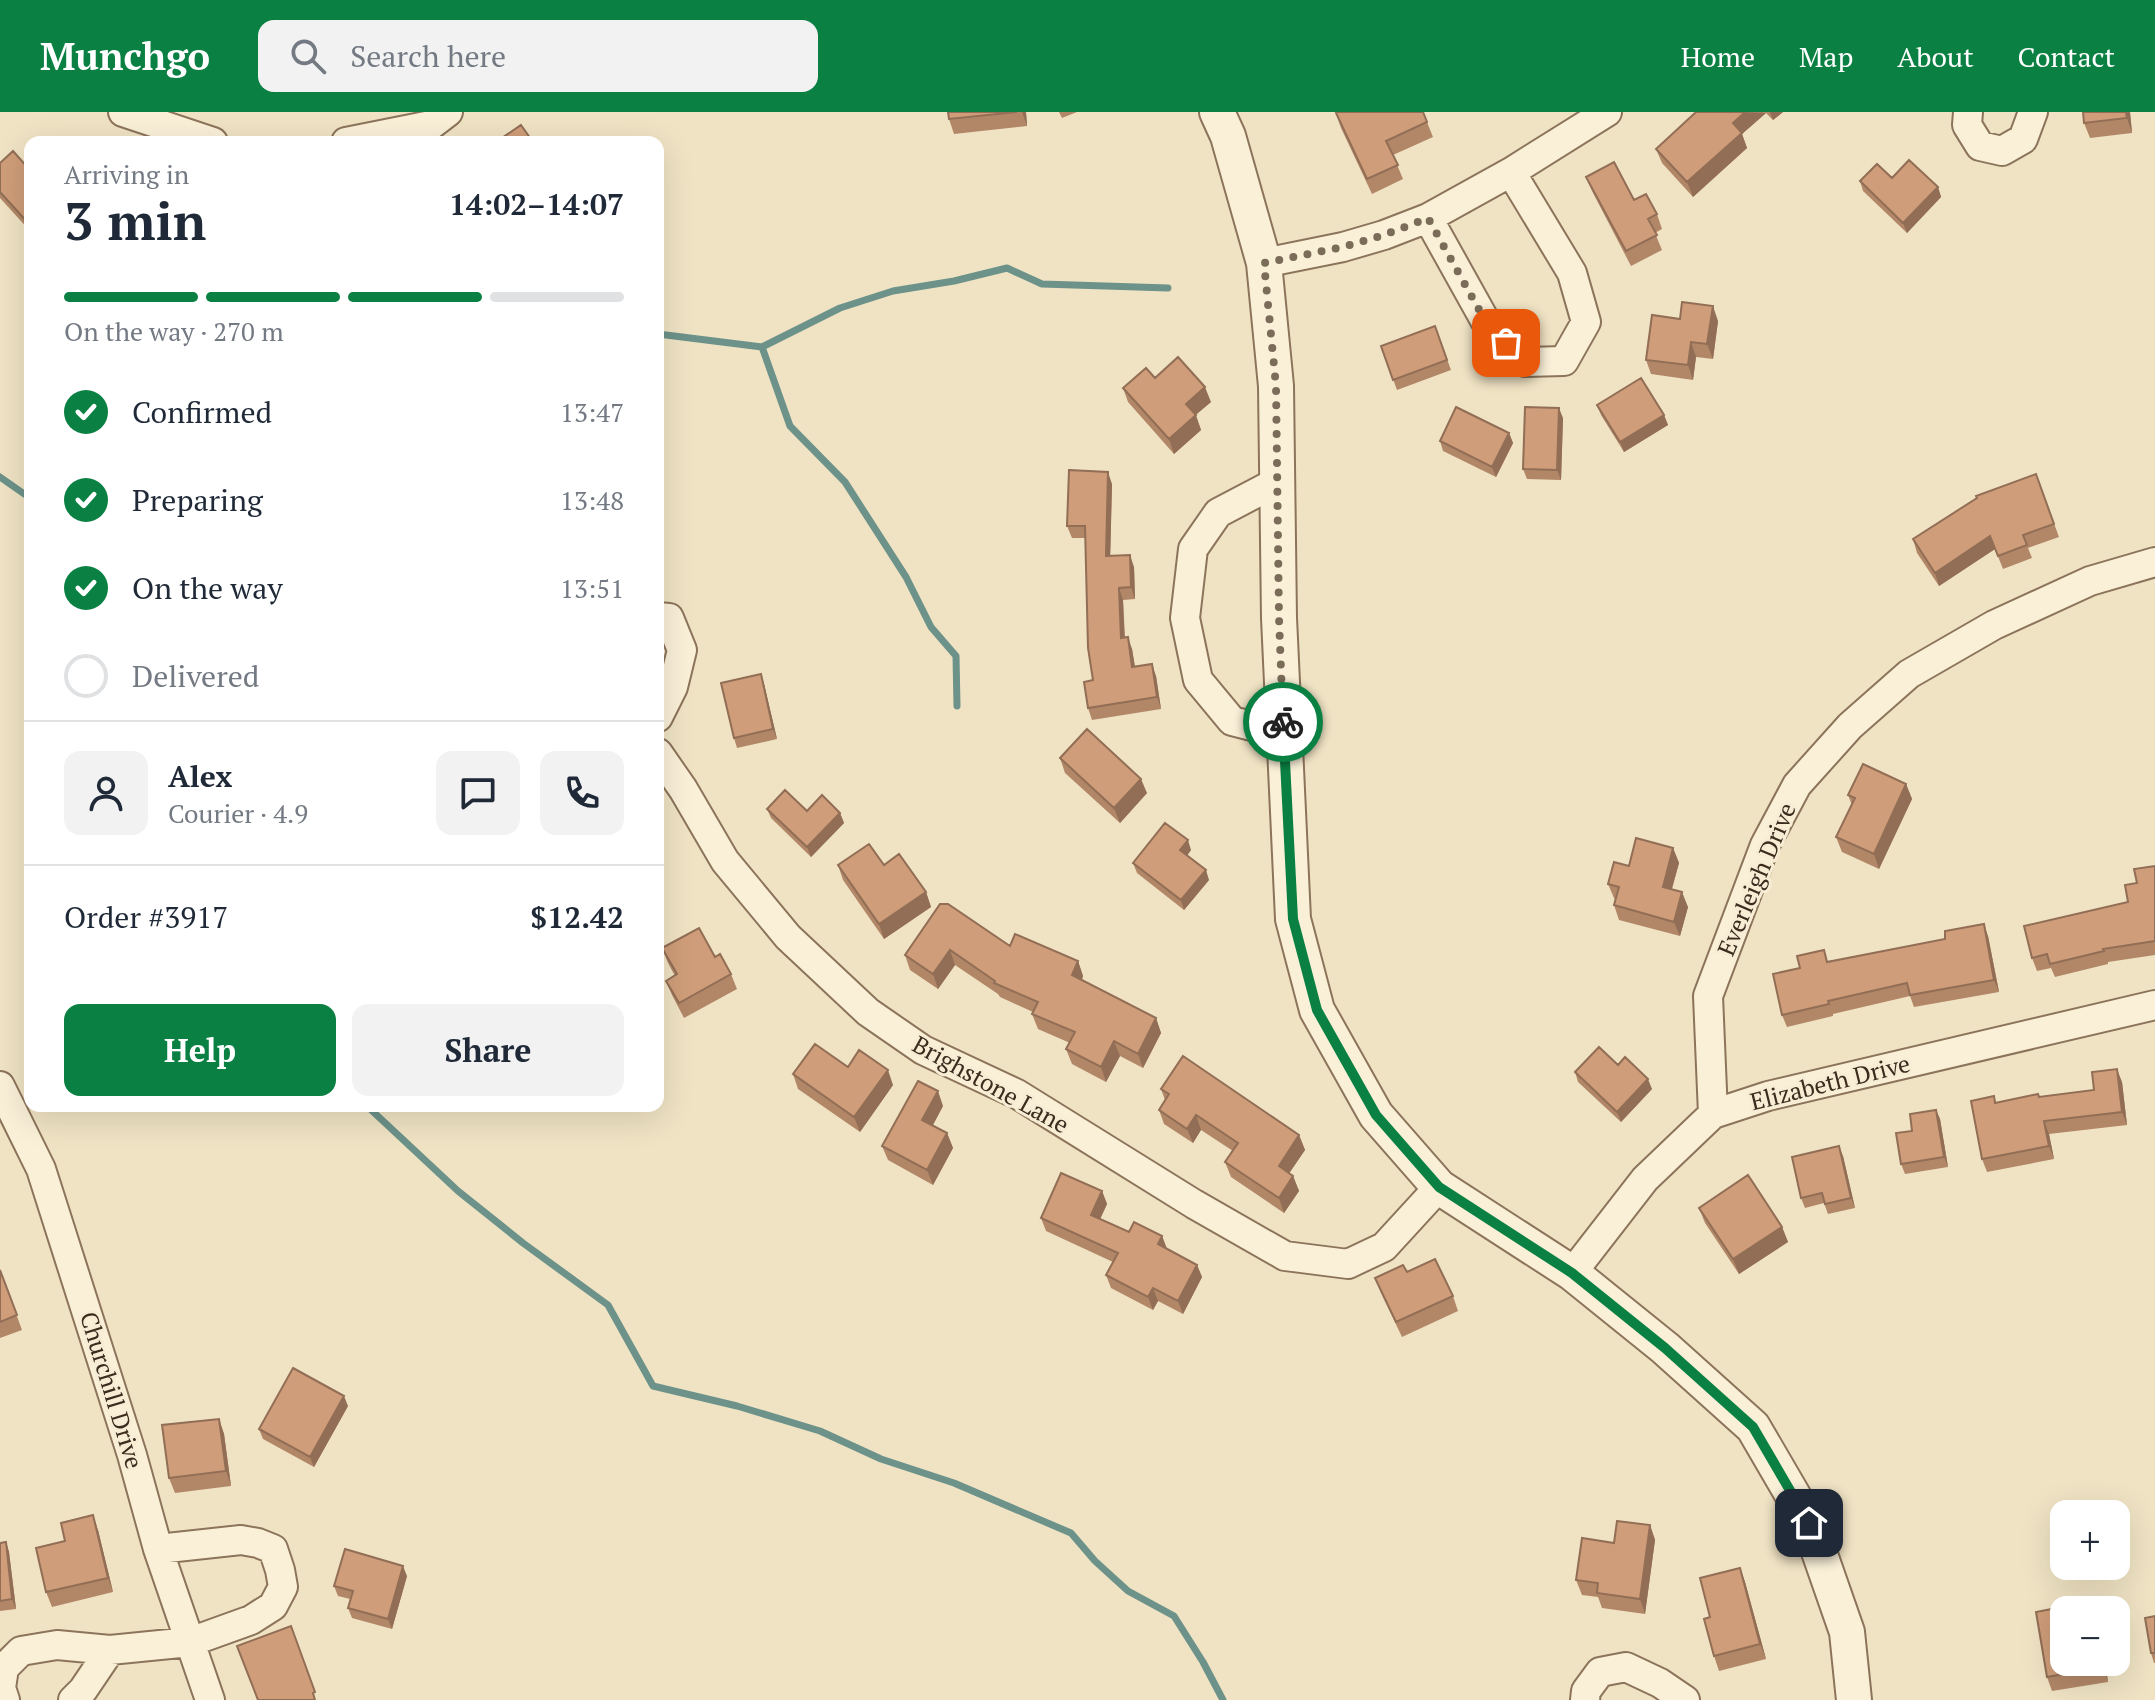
<!DOCTYPE html>
<html lang="en">
<head>
<meta charset="utf-8">
<style>
  :root { --surface:#fff; --page:#f2f2f3; --text:#1f2937; --muted:#747a83; --line:#e0e1e3; --accent:#0b8043 }
  body { margin:0; font-family:"PT Serif",serif; background:var(--page); color:var(--text); height:100vh; display:flex; flex-direction:column; font-size:30px; white-space:nowrap }
  * { box-sizing:border-box; margin:0 }
  p { font-size:26px; color:var(--muted) }
  .icon { flex:none; width:44px; height:44px; fill:none; stroke:currentColor; stroke-width:2; stroke-linecap:round; stroke-linejoin:round }
  .map { position:relative; flex:1; overflow:hidden }
  .side { position:absolute; left:24px; top:24px; width:640px; height:976px; display:flex; flex-direction:column; background:var(--surface); border-radius:16px; box-shadow:0 8px 32px #0002 }
  .side>* { flex:none }
  .buttons { position:absolute; left:2050px; top:1388px; display:grid; gap:16px }
  .buttons a { display:grid; place-items:center; width:80px; height:80px; border-radius:16px; background:var(--surface); box-shadow:0 8px 32px #0002; font-size:40px }
  .pin { position:absolute; display:grid; place-items:center; width:68px; height:68px; color:#fff; margin:-34px; border-radius:16px; box-shadow:0 4px 12px #0006 }
  .courier { position:absolute; display:grid; place-items:center; width:80px; height:80px; margin:-40px; border:6px solid #0b8043; border-radius:50%; background:#fff; color:#222; box-shadow:0 2px 10px #0007 }
  .head em { font-style:normal; font-weight:600 }
  .head div { display:flex; flex-direction:column-reverse }
  .head { display:flex; align-items:center; justify-content:space-between; height:136px; padding:0 40px }
  h1 { font-size:52px; font-weight:600; line-height:60px }
  .bar { display:grid; grid-template-columns:repeat(4,1fr); gap:12px 8px; align-content:center; height:96px; padding:0 40px }
  .bar i { height:10px; border-radius:6px; background:var(--line) }
  .bar .current { background:var(--accent) }
  .bar p { grid-column:span 4 }
  .line { display:flex; align-items:center; gap:20px; padding:0 40px; border-top:2px solid var(--line) }
  .line div { flex:1 }
  .round { display:grid; place-items:center; flex:none; width:84px; height:84px; border-radius:16px; background:var(--page) }
  ol { padding:0 40px; list-style:none }
  li { display:flex; align-items:center; gap:24px; height:88px }
  li p { margin-inline-start:auto }
  li .icon { padding:8px; border-radius:50%; background:var(--accent); color:#fff; stroke-width:4 }
  li:last-child { color:var(--muted) }
  li i { width:44px; height:44px; border:4px solid var(--line); border-radius:50% }
  .cta { display:flex; gap:16px; margin-top:auto; padding:16px 40px }
  .cta a { flex:1; height:92px; border-radius:16px; background:var(--accent); color:#fff; font-size:32px; font-weight:600; line-height:92px; text-align:center }
  .cta a+a { background:var(--page); color:var(--text) }
  header { display:flex; align-items:center; gap:48px; box-sizing:border-box; height:112px; padding:0 40px; background:var(--accent); color:#fff }
  header strong { font-size:38px }
  nav { display:flex; gap:44px; margin-inline-start:auto; font-size:28px }
  .search { width:560px; height:72px; background:var(--page); display:flex; align-items:center; gap:20px; box-sizing:border-box; padding:0 28px; border-radius:16px; color:var(--muted); font-size:30px }
  .map>svg:first-child { display:block }
  .lines { fill:none; stroke-linecap:round; stroke-linejoin:round }
  .stream { stroke:#6c9289; stroke-width:7 }
  .minor-casing { stroke:#8c745a; stroke-width:32 }
  .tertiary-casing { stroke:#8c745a; stroke-width:38 }
  .minor { stroke:#faf0d8; stroke-width:28 }
  .tertiary { stroke:#faf0d8; stroke-width:34 }
  .wall { fill:#b28768 }
  .shaded-wall { fill:#916e55 }
  .building { fill:#cf9d79; stroke:#916e55; stroke-width:2 }
  .done { stroke:#7a6c58; stroke-width:8; stroke-dasharray:0 14.4 }
  .route { stroke:#0b8043; stroke-width:10 }
  .labels { text-anchor:middle; dominant-baseline:central; stroke-width:6; stroke-linejoin:round; paint-order:stroke }
  .street-label { font-size:24px; fill:#3b2c1e; stroke:#f7edd4 }
</style>
</head>
<body>
<header>
<strong>Munchgo</strong>
<div class="search"><svg class="icon" aria-label="search" viewBox="0 0 24 24"><circle cx="10" cy="10" r="6"/><path d="M15 15l6 6"/></svg>Search here</div>
<nav><a>Home</a><a>Map</a><a>About</a><a>Contact</a></nav>
</header>
<div class="map">
<svg width="2155" height="1588" viewBox="0 0 2155 1588">
  <rect width="100%" height="100%" fill="#f0e3c4"/>
  <g class="lines">
    <!-- stream -->
    <path class="stream" d="M658,222L762,235L840,196L893,179L954,169L1007,156L1042,172L1168,176
      M762,235L790,314L845,370L906,465L931,515L956,544L957,594
      M0,365L30,386
      M367,994L458,1079L523,1131L608,1193L653,1274L737,1294L820,1319L881,1347L954,1371L1071,1421L1095,1449L1128,1479L1174,1504L1203,1550L1223,1588"/>
    <defs>
      <path id="minor" d="M123,0L213,30
        M1968,0L1967,13L1980,34L2002,39L2023,27L2033,0
        M346,30L431,13L448,0
        M1428,106L1487,212L1525,250L1564,249L1586,210L1572,161L1511,60
        M1264,151L1343,135L1384,123L1428,106L1511,60L1607,0
        M1277,370L1218,401L1193,437L1185,506L1198,568L1232,609L1283,622
        M658,505L669,506L682,538L673,575L658,605
        M658,641L683,677L725,749L788,825L868,900L923,938L1017,982L1194,1092L1285,1144L1348,1152L1384,1135L1439,1075
        M0,974L41,1057L132,1343L158,1437L210,1588
        M1713,1002L1708,884L1765,733L1797,673L1850,614L1909,562L1994,513L2090,469L2155,450
        M1572,1161L1645,1067L1713,1002L1768,984L2155,893
        M5,1588L1,1576L4,1556L21,1539L57,1533L110,1538L190,1530L251,1508L273,1494L283,1475L280,1458L273,1437L258,1431L241,1428L158,1437
        M73,1588L83,1578L110,1538
        M1585,1588L1586,1579L1600,1560L1626,1555L1660,1571L1685,1588"/>
      <path id="tertiary" d="M1217,0L1228,24L1264,151L1276,274L1279,506L1293,807L1317,898L1376,1003L1439,1075L1572,1161L1665,1236L1753,1315L1809,1411L1847,1520L1854,1588"/>
    </defs>
    <!-- minor casing -->
    <use href="#minor" class="minor-casing"/>
    <!-- tertiary casing -->
    <use href="#tertiary" class="tertiary-casing"/>
    <!-- minor -->
    <use href="#minor" class="minor"/>
    <!-- tertiary -->
    <use href="#tertiary" class="tertiary"/>
  </g>
  <!-- wall -->
  <path class="wall" d="M948,0H1026L1027,14L954,22L949,7Z
    M1059,0H1077L1062,6Z
    M1696,0H1783L1773,8L1766,1L1742,22L1747,36L1693,85L1662,51L1656,37Z
    M2083,0H2130L2132,21L2090,26L2084,11Z
    M1336,1L1427,10L1433,25L1393,43L1403,67L1372,82L1341,16Z
    M0,51L30,58V119L0,86Z
    M1586,65L1634,88L1657,102L1662,117L1655,121L1662,138L1631,154L1592,79Z
    M1892,66L1938,75L1941,85L1907,121L1863,79L1860,69Z
    M1680,207L1718,209L1713,247L1696,245L1693,268L1651,262L1646,248Z
    M1435,214L1451,258L1397,278L1381,234Z
    M1155,266L1211,290L1195,303L1201,318L1174,342L1128,290L1123,276Z
    M1597,293L1664,303L1668,313L1624,340L1601,303Z
    M1563,306L1561,368L1527,367L1523,357Z
    M1509,321L1513,331L1496,365L1443,339L1440,329Z
    M2036,362L2059,425L2028,436L2032,446L2003,457L1995,437L1939,474L1917,441L1913,427Z
    M1112,372L1110,443L1134,455L1135,487L1123,488L1125,525L1132,537L1135,555L1156,564L1161,597L1092,608L1088,596L1093,568L1085,426H1072L1067,414Z
    M761,562L764,572L777,627L737,636L734,626Z
    M1060,646L1147,681L1120,711L1065,661Z
    M1906,672L1912,687L1879,757L1842,740L1836,725L1852,693L1848,683Z
    M767,697L840,701L844,711L811,745L771,706Z
    M1673,736L1679,751L1672,777L1688,795L1680,824L1619,808L1614,793L1615,787L1614,786L1608,772L1629,754Z
    M1191,738L1187,743L1209,768L1184,798L1137,761L1133,751Z
    M838,753H884L926,780L931,795L884,827L843,768Z
    M2155,754V843L2108,850V852L2055,865L2051,856L2037,859L2032,846L2128,790L2137,771Z
    M940,792L1010,834L1078,849L1083,864L1082,868L1156,906L1161,921L1143,956L1120,944L1106,970L1072,952L1066,937L1070,931L1038,917L1032,902L1033,900L1000,885L998,882L955,853L938,877L910,858L905,843Z
    M1988,824L1999,880L1914,895L1910,884L1833,902V904L1787,915L1782,903L1800,856L1828,849Z
    M662,836L715,845L731,862L737,877L684,906L672,883L666,869L675,864L668,851Z
    M1618,953L1652,977L1621,1010L1578,970L1575,960Z
    M793,962L893,973L860,1020L798,977Z
    M2122,970L2127,1013L2049,1022L2054,1047L1987,1060L1982,1047L1994,984L1996,991L2094,978Z
    M1161,977L1299,1023L1305,1038L1289,1061L1293,1064L1299,1079L1284,1101L1231,1065L1225,1050L1233,1039L1201,1018L1193,1031L1164,1012L1159,998L1165,988Z
    M943,994L933,1013L947,1021L953,1036L933,1073L888,1048L882,1034Z
    M1936,998L1940,1007L1948,1055L1905,1062L1901,1052L1912,1019Z
    M1843,1044L1855,1096L1828,1102L1824,1091L1805,1096L1801,1086Z
    M1102,1079L1107,1092L1100,1107L1129,1120L1162,1124L1167,1137L1197,1153L1202,1165L1183,1202L1158,1189L1153,1198L1111,1176L1106,1163L1113,1150L1046,1119L1041,1106Z
    M1699,1096L1782,1115L1788,1130L1739,1162L1705,1111Z
    M0,1158L22,1218L0,1226Z
    M1407,1160L1453,1184L1458,1199L1402,1225L1381,1181L1375,1166Z
    M348,1294L314,1355L263,1327L259,1317Z
    M219,1307L224,1322L231,1374L175,1381L169,1366Z
    M1650,1413L1655,1428L1645,1502L1602,1496L1598,1485L1582,1483L1576,1468L1614,1431Z
    M98,1418L113,1480L52,1495L46,1480L65,1429Z
    M6,1430L9,1440L16,1497L0,1499V1431Z
    M1740,1456L1745,1470L1766,1547L1719,1559L1714,1544L1710,1505Z
    M407,1464L392,1517L352,1506L348,1496L350,1487L338,1484L334,1474Z
    M2067,1494L2068,1498H2064V1550H2105L2108,1570L2052,1579L2047,1565L2036,1500Z
    M2155,1504V1551H2154L2151,1541Z"/>
  <!-- shaded-wall -->
  <path class="shaded-wall" d="M1022,0H1026L1027,14Z
    M1745,0L1766,1L1742,22L1747,36L1693,85L1687,70L1733,11Z
    M1770,0H1783L1773,8Z
    M2126,0H2130L2132,21L2127,6Z
    M1938,75L1941,85L1907,121L1903,111Z
    M1713,194L1718,209L1713,247L1707,232Z
    M1691,230L1696,245L1693,268L1688,253Z
    M1205,275L1211,290L1191,307L1186,292Z
    M1559,296L1563,306L1561,368L1557,358Z
    M1196,303L1201,318L1174,342L1169,327Z
    M1664,303L1668,313L1624,340L1620,330Z
    M1509,321L1513,331L1496,365L1492,355Z
    M1108,360L1112,372L1110,456L1106,444Z
    M1990,424L1995,437L1939,474L1935,461Z
    M1130,443L1134,455L1135,487L1131,475Z
    M1119,476L1123,488L1125,538L1121,526Z
    M1128,525L1132,537L1137,567L1132,555Z
    M1152,552L1156,564L1161,597L1157,585Z
    M761,562L764,572L777,627L773,617Z
    M1141,667L1147,681L1120,711L1114,696Z
    M1906,672L1912,687L1879,757L1874,742Z
    M840,701L844,711L811,745L807,735Z
    M1188,728L1191,738L1184,748L1180,738Z
    M1673,736L1679,751L1668,790L1663,775Z
    M1206,758L1209,768L1184,798L1181,788Z
    M926,780L931,795L884,827L879,812Z
    M1682,780L1688,795L1680,824L1674,810Z
    M1984,812L1988,824L1999,880L1994,868Z
    M950,838L955,853L938,877L933,862Z
    M1078,849L1083,864L1078,878L1072,863Z
    M1156,906L1161,921L1143,956L1138,942Z
    M1114,929L1120,944L1106,970L1101,955Z
    M2117,957L2122,970L2127,1013L2122,1000Z
    M888,958L893,973L860,1020L854,1005Z
    M1648,967L1652,977L1621,1010L1617,1000Z
    M938,979L943,994L928,1022L922,1008Z
    M1936,998L1940,1007L1948,1055L1944,1045Z
    M1196,1003L1201,1018L1193,1031L1187,1017Z
    M2044,1009L2049,1022L2054,1047L2049,1034Z
    M947,1021L953,1036L933,1073L927,1058Z
    M1299,1023L1305,1038L1284,1069L1279,1054Z
    M1839,1034L1843,1044L1855,1096L1851,1086Z
    M1293,1064L1299,1079L1284,1101L1279,1086Z
    M1102,1079L1107,1092L1096,1116L1091,1103Z
    M1782,1115L1788,1130L1739,1162L1733,1147Z
    M1162,1124L1167,1137L1158,1132Z
    M1197,1153L1202,1165L1183,1202L1178,1189Z
    M1153,1176L1158,1189L1153,1198L1148,1185Z
    M344,1284L348,1294L314,1355L310,1345Z
    M219,1307L224,1322L231,1374L226,1359Z
    M93,1403L98,1418L113,1480L108,1466Z
    M1650,1413L1655,1428L1645,1502L1640,1487Z
    M6,1430L9,1440L16,1497L12,1487Z
    M403,1454L407,1464L392,1517L388,1507Z
    M1740,1456L1745,1470L1766,1547L1760,1532Z
    M2102,1550H2105L2108,1570L2103,1555Z"/>
  <!-- building -->
  <path class="building" d="M948,0H1017L949,7Z
    M1338,0H1423L1427,10L1386,29L1398,53L1367,67L1336,1Z
    M1696,0H1745L1733,11L1742,21L1687,70L1656,37Z
    M2083,0H2126L2127,6L2084,11Z
    M521,13L533,30H496Z
    M13,39L30,58L29,112L0,80V51Z
    M1909,48L1938,75L1903,111L1860,69L1877,52L1892,66Z
    M1614,50L1634,88L1646,82L1657,102L1648,107L1657,123L1626,139L1586,65Z
    M1682,190L1713,194L1707,232L1691,230L1688,253L1646,248L1652,203L1680,207Z
    M1435,214L1447,248L1393,268L1381,234Z
    M1178,245L1205,275L1186,292L1196,303L1169,327L1123,276L1146,256L1155,266Z
    M1641,266L1664,303L1620,330L1597,293Z
    M1456,295L1509,321L1492,355L1440,329Z
    M1525,295L1559,296L1557,358L1523,357Z
    M1069,358L1108,360L1106,444L1130,443L1131,475L1119,476L1121,526L1128,525L1132,555L1152,552L1157,585L1088,596L1084,570L1093,568L1088,536L1085,414H1067Z
    M2036,362L2054,412L2023,423L2027,433L1998,444L1990,424L1935,461L1913,427L1977,386L1976,384Z
    M761,562L773,617L734,626L721,571Z
    M1087,617L1141,667L1114,696L1060,646Z
    M1863,652L1906,672L1874,742L1836,725L1855,686L1848,683Z
    M785,678L807,699L822,683L840,701L807,735L767,697Z
    M1165,711L1188,728L1180,738L1206,758L1181,788L1133,751Z
    M1636,726L1673,736L1663,775L1682,780L1674,810L1614,793L1619,775L1608,772L1614,750L1629,754Z
    M869,732L884,753L899,742L926,780L879,812L838,753Z
    M2155,754V829L2103,837L2104,839L2050,852L2047,842L2032,846L2024,814L2128,790L2125,773L2137,771L2134,757Z
    M940,792H948L1010,834L1015,822L1078,849L1072,863L1156,906L1138,942L1114,929L1101,955L1066,937L1075,920L1032,902L1038,890L994,871L995,869L950,838L933,862L905,843Z
    M1984,812L1994,868L1910,883L1907,871L1828,889L1829,892L1782,903L1773,862L1800,856L1797,844L1824,838L1827,850L1945,827V819Z
    M699,816L715,845L720,842L731,862L679,891L666,869L677,862L662,836Z
    M815,932L848,955L859,938L888,958L854,1005L793,962Z
    M1599,935L1618,953L1625,945L1648,967L1617,1000L1575,960Z
    M1183,944L1299,1023L1279,1054L1293,1064L1279,1086L1225,1050L1238,1031L1196,1003L1187,1017L1159,998L1169,982L1161,977Z
    M2117,957L2122,1000L2044,1009L2049,1034L1982,1047L1971,989L1994,984L1995,991L2038,982L2039,985L2094,978L2092,960Z
    M918,969L938,979L922,1008L947,1021L927,1058L882,1034Z
    M1936,998L1944,1045L1901,1052L1896,1021L1912,1019L1910,1002Z
    M1839,1034L1851,1086L1825,1092L1822,1081L1801,1086L1792,1045Z
    M1061,1061L1102,1079L1091,1103L1129,1120L1134,1110L1162,1124L1158,1132L1197,1153L1178,1189L1153,1176L1148,1185L1106,1163L1118,1141L1041,1106Z
    M1748,1063L1782,1115L1733,1147L1699,1096Z
    M1435,1147L1453,1184L1396,1210L1375,1166L1403,1153L1407,1160Z
    M0,1158L17,1203L0,1210Z
    M293,1256L344,1284L310,1345L259,1317Z
    M219,1307L226,1359L169,1366L162,1313Z
    M93,1403L108,1466L46,1480L36,1436L65,1429L61,1411Z
    M1617,1409L1650,1413L1640,1487L1597,1481L1598,1471L1576,1468L1582,1426L1614,1431Z
    M6,1430L12,1487L0,1489V1431Z
    M345,1437L403,1454L388,1507L348,1496L353,1479L334,1474Z
    M1740,1456L1760,1532L1714,1544L1704,1507L1710,1505L1700,1466Z
    M2067,1494V1498H2064V1550H2102L2103,1555L2047,1565L2036,1500Z
    M2155,1504V1541H2151L2145,1506Z
    M291,1514L315,1580L313,1581L315,1588H258L237,1534Z"/>
  <g class="lines">
    <!-- done -->
    <path class="done" d="M1283,610L1279,506L1276,274L1264,151L1343,135L1384,123L1428,106L1487,212L1506,231"/>
    <!-- route -->
    <path class="route" d="M1283,610L1293,807L1317,898L1376,1003L1439,1075L1572,1161L1665,1236L1753,1315L1809,1411"/>
  </g>
  <g class="labels">
    <!-- street labels -->
    <g class="street-label">
      <text transform="translate(1756 767) rotate(-67)">Everleigh Drive</text>
      <text transform="translate(1830 970) rotate(-14)">Elizabeth Drive</text>
      <text transform="translate(991 972) rotate(29)">Brighstone Lane</text>
      <text transform="translate(112 1278) rotate(73)">Churchill Drive</text>
    </g>
  </g>
</svg>
<div class="buttons">
<a>+</a>
<a>−</a>
</div>
<div class="pin" style="left:1506px;top:231px;background:#ea580c"><svg class="icon" aria-label="bag" viewBox="0 0 24 24"><path d="M5 8h14l-1 12H6zM9 8a3 3 0 0 1 6 0"/></svg></div>
<div class="pin" style="left:1809px;top:1411px;background:#1f2937"><svg class="icon" aria-label="home" viewBox="0 0 24 24"><path d="M3 11l9-7 9 7M6 9v11h12V9"/></svg></div>
<div class="courier" style="left:1283px;top:610px"><svg class="icon" aria-label="bike" viewBox="0 0 24 24"><circle cx="6" cy="16" r="4"/><circle cx="18" cy="16" r="4"/><path d="M6 16l4-8h5l3 8M10 8l3 8H6M13 5h3"/></svg></div>
<section class="side">
<div class="head"><div><h1>3 min</h1><p>Arriving in</p></div><em>14:02–14:07</em></div>
<div class="bar"><i class="current"></i><i class="current"></i><i class="current"></i><i></i><p>On the way · 270 m</p></div>
<ol>
<li><svg class="icon" aria-label="check" viewBox="0 0 24 24"><path d="M5 12l5 5 9-10"/></svg>Confirmed<p>13:47</p></li>
<li><svg class="icon" aria-label="check" viewBox="0 0 24 24"><path d="M5 12l5 5 9-10"/></svg>Preparing<p>13:48</p></li>
<li><svg class="icon" aria-label="check" viewBox="0 0 24 24"><path d="M5 12l5 5 9-10"/></svg>On the way<p>13:51</p></li>
<li><i></i>Delivered</li>
</ol>
<div class="line" style="height:144px"><a class="round"><svg class="icon" aria-label="person" viewBox="0 0 24 24"><circle cx="12" cy="8" r="4"/><path d="M4 21q1-7 8-7t8 7"/></svg></a><div><b>Alex</b><p>Courier · 4.9</p></div><a class="round"><svg class="icon" aria-label="chat" viewBox="0 0 24 24"><path d="M4 5h16v11H9l-5 4z"/></svg></a><a class="round"><svg class="icon" aria-label="phone" viewBox="0 0 24 24"><path d="M5 4h4l2 5-3 2q2 4 5 5l2-3 5 2v4C11 20 4 13 5 4z"/></svg></a></div>
<div class="line" style="height:104px"><div>Order #3917</div><b>$12.42</b></div>
<div class="cta"><a>Help</a><a>Share</a></div>
</section>
</div>
</body>
</html>
